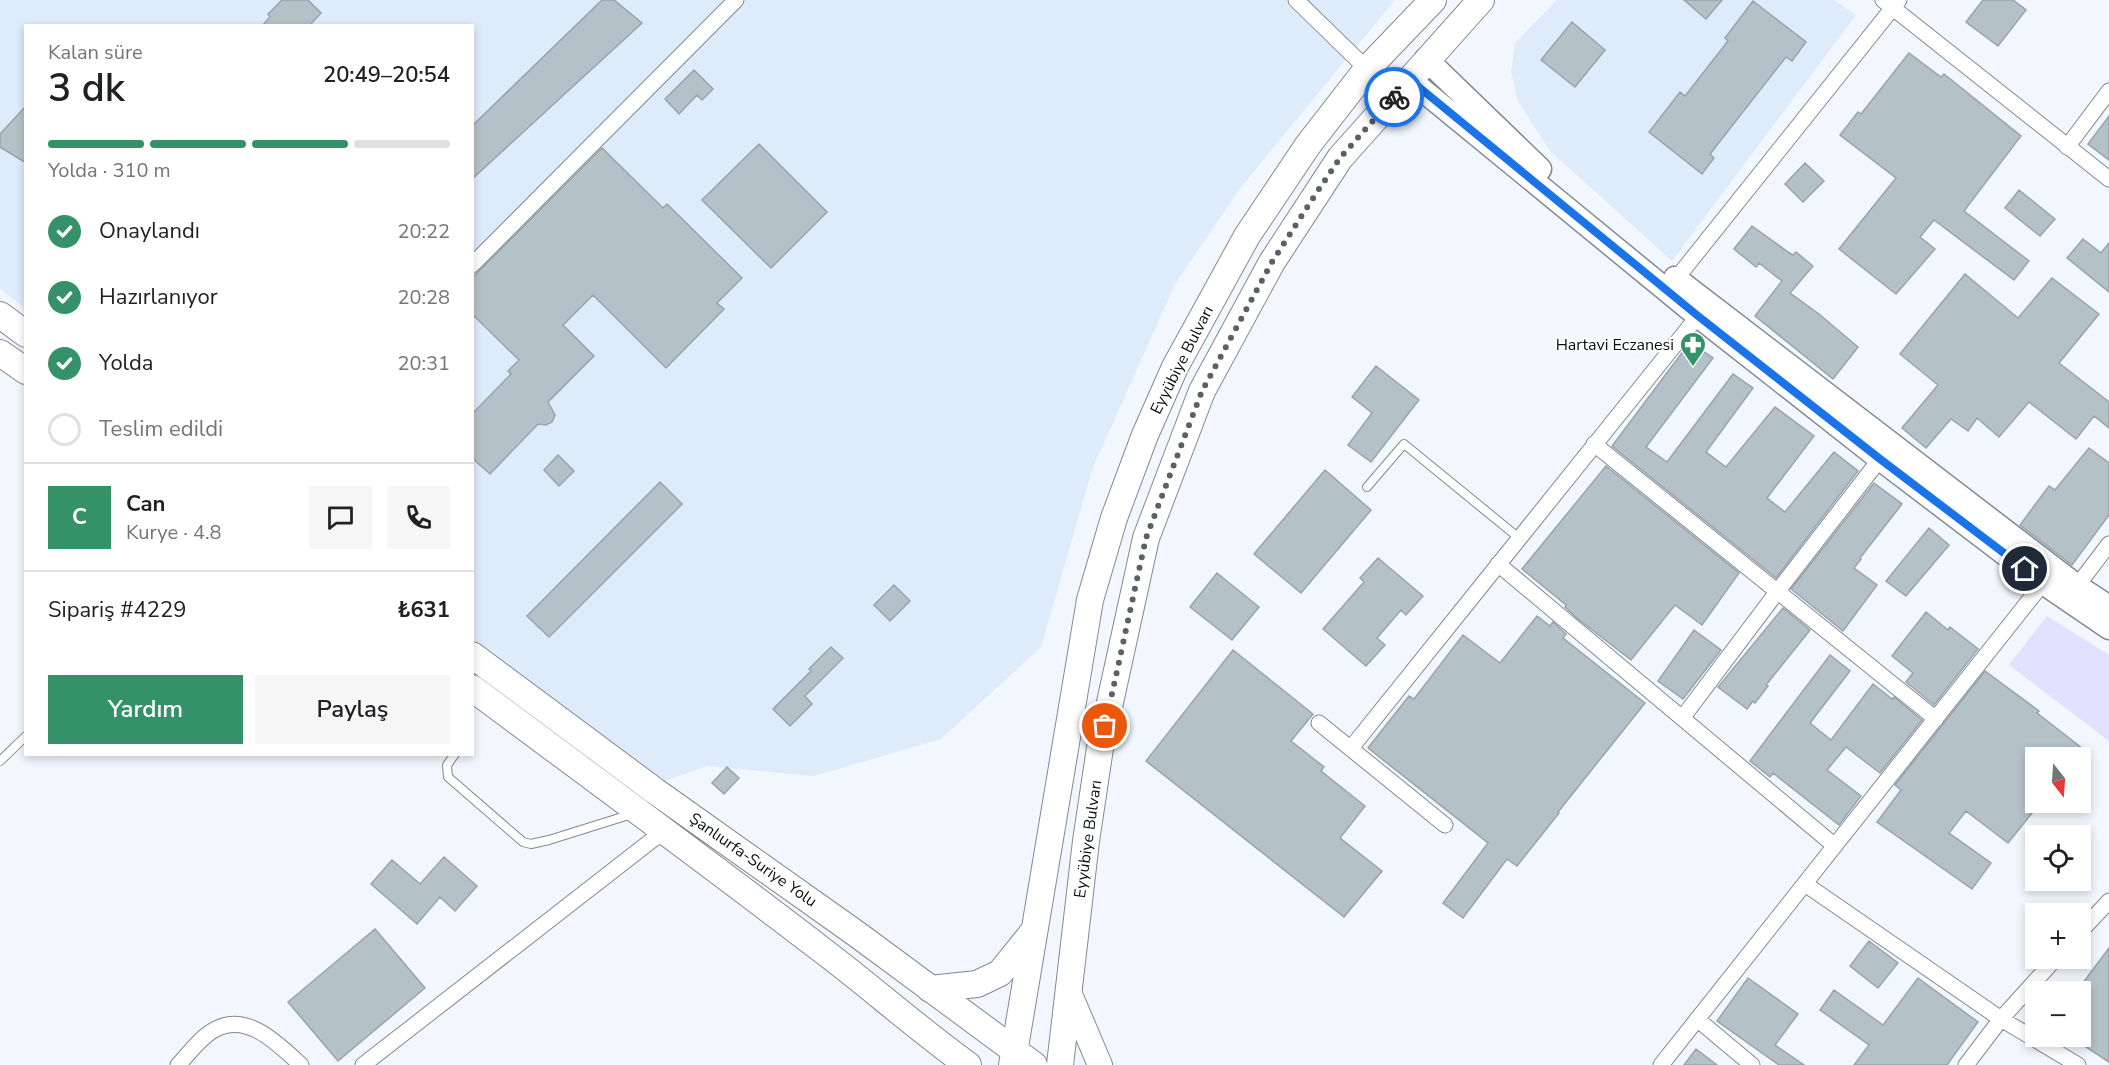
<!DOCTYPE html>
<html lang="tr">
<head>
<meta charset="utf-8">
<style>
  :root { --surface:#fff; --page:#f6f6f6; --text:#202124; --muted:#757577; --line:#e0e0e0; --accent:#359168 }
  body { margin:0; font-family:"Nunito Sans",sans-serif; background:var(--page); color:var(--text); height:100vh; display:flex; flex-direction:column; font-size:22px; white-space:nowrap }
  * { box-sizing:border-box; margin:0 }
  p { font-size:20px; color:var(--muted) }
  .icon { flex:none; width:33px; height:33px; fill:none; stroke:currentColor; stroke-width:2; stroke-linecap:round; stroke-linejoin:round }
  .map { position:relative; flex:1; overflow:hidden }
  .details { position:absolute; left:24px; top:24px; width:450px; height:732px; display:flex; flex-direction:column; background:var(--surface); border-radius:0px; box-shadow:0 3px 9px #0003 }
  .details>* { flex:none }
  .needle { width:39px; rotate:163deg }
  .tools { position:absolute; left:2025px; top:747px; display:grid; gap:12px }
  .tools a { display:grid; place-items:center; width:66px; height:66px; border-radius:0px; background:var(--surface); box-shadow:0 3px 9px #0003; font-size:30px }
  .pin { position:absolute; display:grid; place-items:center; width:51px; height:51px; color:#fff; margin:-26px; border:3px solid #fff; border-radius:50%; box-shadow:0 2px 6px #0007 }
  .courier { position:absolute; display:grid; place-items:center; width:60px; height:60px; margin:-30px; border:4px solid #1a73e8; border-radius:50%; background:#fff; color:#222; box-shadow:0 2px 8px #0007 }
  .headline em { font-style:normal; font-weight:600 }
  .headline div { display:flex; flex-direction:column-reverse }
  .headline { display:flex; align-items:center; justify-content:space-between; height:102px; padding:0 24px }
  h1 { font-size:39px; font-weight:600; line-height:45px }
  .bar { display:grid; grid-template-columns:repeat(4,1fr); gap:9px 6px; align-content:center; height:72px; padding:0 24px }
  .bar i { height:8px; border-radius:4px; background:var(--line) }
  .bar .on { background:var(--accent) }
  .bar p { grid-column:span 4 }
  .line { display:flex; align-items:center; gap:15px; padding:0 24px; border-top:2px solid var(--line) }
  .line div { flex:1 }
  .round { display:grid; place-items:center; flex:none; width:63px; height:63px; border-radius:0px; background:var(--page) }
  ol { padding:0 24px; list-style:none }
  li { display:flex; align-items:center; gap:18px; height:66px }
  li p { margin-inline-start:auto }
  li .icon { padding:6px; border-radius:50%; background:var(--accent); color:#fff; stroke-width:4 }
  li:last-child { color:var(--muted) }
  li i { width:33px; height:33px; border:3px solid var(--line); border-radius:50% }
  .action { display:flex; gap:12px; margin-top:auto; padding:12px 24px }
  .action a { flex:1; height:69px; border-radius:0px; background:var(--accent); color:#fff; font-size:24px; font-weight:600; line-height:69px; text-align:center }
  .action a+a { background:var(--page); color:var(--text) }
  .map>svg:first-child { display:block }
  .built { fill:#ddebfb }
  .green { fill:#e3e0ff }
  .building { fill:#b5c1c8; stroke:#98a3aa; stroke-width:1.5 }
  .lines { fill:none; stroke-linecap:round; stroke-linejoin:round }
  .service-casing { stroke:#828992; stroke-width:10 }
  .minor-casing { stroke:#828992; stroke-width:17 }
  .secondary-casing { stroke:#828992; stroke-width:25 }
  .primary-casing { stroke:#828992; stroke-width:26 }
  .trunk-casing { stroke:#828992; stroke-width:28 }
  .service { stroke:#fff; stroke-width:8 }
  .minor { stroke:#fff; stroke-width:15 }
  .secondary { stroke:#fff; stroke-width:22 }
  .primary { stroke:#fff; stroke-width:24 }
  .trunk { stroke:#fff; stroke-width:26 }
  .done { stroke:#5c6064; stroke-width:6; stroke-dasharray:0 10.8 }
  .route { stroke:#1a73e8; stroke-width:8 }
  .labels { text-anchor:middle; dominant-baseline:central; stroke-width:4.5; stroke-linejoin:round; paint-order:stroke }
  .poi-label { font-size:16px; fill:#0c0f12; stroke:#fff; text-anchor:end }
  .street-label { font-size:16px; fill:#0c0f12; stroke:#fff }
</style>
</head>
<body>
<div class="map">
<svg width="2109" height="1065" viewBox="0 0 2109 1065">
  <rect width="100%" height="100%" fill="#f2f7fd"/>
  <!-- built -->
  <path class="built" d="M0,0H1395L1241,187L1175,284L1092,470L1041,647L941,739L814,776L707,766L665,781L473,639L472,26H26L25,308L0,289Z
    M1557,0H1834L1856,15L1672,261L1550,151L1518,101L1511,72L1515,43Z"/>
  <!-- green -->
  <path class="green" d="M2047,616L2109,655V741L2009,665Z"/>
  <!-- building -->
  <path class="building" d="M282,0H308L321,13L309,26H262L270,17L268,14Z
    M602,0H614L642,23L472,179V126Z
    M1684,0H1722L1706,19Z
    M1983,0H2013L2026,10L1998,46L1966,22Z
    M1753,1L1806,42L1792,61L1786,57L1710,154L1714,158L1702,174L1649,132L1680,92L1685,96L1728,41L1725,38Z
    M1572,22L1605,50L1575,87L1541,60Z
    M1909,53L1941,77L1944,74L2021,136L1964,211L2029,261L2014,280L1934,220L1920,237L1935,249L1896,294L1839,249L1896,178L1840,135L1858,112L1861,114Z
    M694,70L713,89L702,100L697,95L679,114L665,99Z
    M26,106V163L0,147V134Z
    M2109,116V160L2088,144Z
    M759,144L827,212L771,268L702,200Z
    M602,148L663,208L667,204L742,278L717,303L724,309L666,368L593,295L563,325L594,356L548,402L555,415L552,422L546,425L538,424L490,474L472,458V414L511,374L508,371L519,360L472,314V278Z
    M1805,163L1824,181L1803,202L1785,184Z
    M2019,190L2055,219L2040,236L2005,208Z
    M1752,226L1788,252L1793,255L1796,252L1813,266L1790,293L1819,314L1858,347L1833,379L1755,316L1782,281L1759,263L1756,267L1734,249Z
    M2083,239L2101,253L2109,243V292L2067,258Z
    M1965,274L2018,318L2052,278L2099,314L2059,363L2109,402V428L2094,416L2076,439L2029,402L1999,437L1977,418L1968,431L1951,419L1926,448L1902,428L1938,385L1900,354Z
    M1690,342L1713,358L1646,447L1667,462L1733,374L1753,388L1706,452L1726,467L1775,407L1814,436L1767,498L1785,512L1834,452L1858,471L1776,578L1612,446Z
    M1376,366L1419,400L1371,462L1348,445L1372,413L1352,397Z
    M2089,448L2109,463V515L2072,565L2020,525L2049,486L2055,490Z
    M558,455L574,471L559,486L544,470Z
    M1606,466L1739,573L1702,625L1675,605L1631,660L1578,619L1565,607L1566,605L1522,569Z
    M1325,470L1371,510L1301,593L1254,554Z
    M660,482L682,504L549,637L527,616Z
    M1874,483L1902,504L1860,558L1861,559L1854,568L1877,585L1843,631L1791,589Z
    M1929,528L1949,545L1906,596L1886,581Z
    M1378,558L1423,596L1406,615L1401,610L1377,638L1385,645L1366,666L1323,629L1364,582L1360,578Z
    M1217,573L1259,607L1232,640L1190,607Z
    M894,585L910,601L890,621L874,605Z
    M1783,608L1810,630L1766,685L1768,686L1755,703L1753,701L1747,709L1718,687Z
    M1926,612L1948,630L1950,627L1978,649L1934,705L1906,682L1913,673L1892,656Z
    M1537,616L1550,626L1553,622L1566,634L1563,638L1645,703L1558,812L1559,813L1517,866L1507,859L1463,918L1443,903L1488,843L1368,748L1409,696L1414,699L1463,635L1500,663Z
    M1694,630L1721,650L1683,699L1658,681Z
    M831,647L843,658L805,696L812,704L790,726L773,709L811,671L809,669Z
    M1233,650L1313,714L1291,741L1324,767L1321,771L1365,806L1340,838L1382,871L1344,917L1146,761Z
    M1830,655L1850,671L1810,723L1831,740L1873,684L1892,699L1894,697L1922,720L1880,773L1846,747L1827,770L1861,796L1839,825L1773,773L1770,777L1750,761Z
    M1985,671L2039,711L2037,713L2083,749L2076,758H2036V808L2008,843L1966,811L1949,833L1991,863L1972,889L1877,822L1901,790L1895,785Z
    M727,767L739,778L724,794L712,783Z
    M444,857L477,886L455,911L440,897L417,924L371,884L392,860L420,884Z
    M375,929L425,988L338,1061L288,1002Z
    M1869,941L1898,963L1878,988L1850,966Z
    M2109,948V1062L2080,1043L2079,988Z
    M1748,978L1798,1014L1775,1045L1804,1065H1779L1717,1021Z
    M1918,978L1978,1022L1947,1065H1854L1869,1045L1820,1010L1834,990L1883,1025Z
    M1696,1049L1717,1065H1684Z"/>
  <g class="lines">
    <defs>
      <path id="service" d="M1367,487L1404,444L1519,538
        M455,754L447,765L448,777L523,842L531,844L549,840L632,814
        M0,761L26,736"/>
      <path id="minor" d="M1296,0L1367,69
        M1883,0L2109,179
        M2067,147L2109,91
        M472,265L736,0
        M1676,279L1899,0
        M1594,444L1936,719
        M1498,564L1835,846
        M2077,586L2109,544
        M1683,717L1777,592L1880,459
        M1319,723L1445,825
        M1351,748L1698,316
        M1805,884L2001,1019L2078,1065
        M2080,932L2109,901
        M1697,1019L1752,1065
        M178,1065C189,1054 201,1036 216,1029C248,1012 279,1045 301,1065
        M363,1065L665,830
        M1661,1065L2043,583
        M1966,1065L2001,1019L2056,958"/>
      <path id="secondary" d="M1426,59L1540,169
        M1409,79L1698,316L1880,459L2043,583L2109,628
        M1675,278L2077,586L2109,607"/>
      <path id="primary" d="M1069,992L1100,1065"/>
      <path id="trunk" d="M0,315L26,334
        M0,353L26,371
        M472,655L655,791L858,935L1034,1065
        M472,688C589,775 706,861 822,950C871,987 918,1029 968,1065
        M930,989L977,984L1000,973L1033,932
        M1012,1065L1090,600L1114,518L1145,435L1175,367L1247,236L1308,145L1367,69L1433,0
        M1060,1065L1086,841L1100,748L1146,538L1202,391L1272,262L1340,158L1481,0"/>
    </defs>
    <!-- service casing -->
    <use href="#service" class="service-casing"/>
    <!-- minor casing -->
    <use href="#minor" class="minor-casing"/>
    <!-- secondary casing -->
    <use href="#secondary" class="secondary-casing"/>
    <!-- primary casing -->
    <use href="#primary" class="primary-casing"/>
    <!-- trunk casing -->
    <use href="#trunk" class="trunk-casing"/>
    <!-- service -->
    <use href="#service" class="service"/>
    <!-- minor -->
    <use href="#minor" class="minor"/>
    <!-- secondary -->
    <use href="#secondary" class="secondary"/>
    <!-- primary -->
    <use href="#primary" class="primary"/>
    <!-- trunk -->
    <use href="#trunk" class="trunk"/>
  </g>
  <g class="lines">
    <!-- done -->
    <path class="done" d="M1105,726L1146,538L1202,391L1272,262L1317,192L1340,158L1394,97"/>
    <!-- route -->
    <path class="route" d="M1394,97L1409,79L1698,316L1880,459L2025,569"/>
  </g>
  <!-- icons -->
  <defs>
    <symbol id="pharmacy-pin" viewBox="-11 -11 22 30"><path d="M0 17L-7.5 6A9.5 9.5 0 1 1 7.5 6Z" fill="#359168" stroke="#fff"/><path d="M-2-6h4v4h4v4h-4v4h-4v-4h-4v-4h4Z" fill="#fff"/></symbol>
  </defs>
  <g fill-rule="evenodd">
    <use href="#pharmacy-pin" x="1678" y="330" width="30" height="40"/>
  </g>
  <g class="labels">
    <!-- poi labels -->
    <g class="poi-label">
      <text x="1674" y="345">Hartavi Eczanesi</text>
    </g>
    <!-- street labels -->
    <g class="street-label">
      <text transform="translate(1182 360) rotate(-63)">Eyyübiye Bulvarı</text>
      <text transform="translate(1088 839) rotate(-82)">Eyyübiye Bulvarı</text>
      <text transform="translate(753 860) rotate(35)">Şanlıurfa-Suriye Yolu</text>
    </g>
  </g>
</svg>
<div class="tools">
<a><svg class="needle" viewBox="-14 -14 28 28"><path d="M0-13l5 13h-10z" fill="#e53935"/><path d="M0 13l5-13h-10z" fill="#757577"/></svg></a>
<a><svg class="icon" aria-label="locate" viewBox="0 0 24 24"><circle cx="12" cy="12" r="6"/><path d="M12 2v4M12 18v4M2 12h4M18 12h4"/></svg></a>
<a>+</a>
<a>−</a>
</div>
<div class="pin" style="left:1105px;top:726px;background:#ea580c"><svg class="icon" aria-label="bag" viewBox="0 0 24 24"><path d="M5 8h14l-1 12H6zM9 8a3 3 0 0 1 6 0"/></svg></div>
<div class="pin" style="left:2025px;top:569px;background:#1f2937"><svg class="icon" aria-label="home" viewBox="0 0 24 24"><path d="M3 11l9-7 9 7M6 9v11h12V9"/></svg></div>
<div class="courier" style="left:1394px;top:97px"><svg class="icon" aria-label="bike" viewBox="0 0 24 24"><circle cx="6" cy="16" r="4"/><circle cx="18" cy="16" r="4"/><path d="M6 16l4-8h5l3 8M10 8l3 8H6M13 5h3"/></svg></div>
<section class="details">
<div class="headline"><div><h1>3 dk</h1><p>Kalan süre</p></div><em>20:49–20:54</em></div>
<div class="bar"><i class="on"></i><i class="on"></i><i class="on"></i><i></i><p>Yolda · 310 m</p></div>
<ol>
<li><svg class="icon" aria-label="check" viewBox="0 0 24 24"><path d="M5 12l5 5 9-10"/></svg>Onaylandı<p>20:22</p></li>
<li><svg class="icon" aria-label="check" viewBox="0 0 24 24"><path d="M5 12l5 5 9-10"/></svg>Hazırlanıyor<p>20:28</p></li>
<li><svg class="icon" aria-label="check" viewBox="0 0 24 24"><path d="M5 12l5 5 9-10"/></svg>Yolda<p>20:31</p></li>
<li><i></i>Teslim edildi</li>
</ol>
<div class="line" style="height:108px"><b class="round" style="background:var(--accent);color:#fff">C</b><div><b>Can</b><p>Kurye · 4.8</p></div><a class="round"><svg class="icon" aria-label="chat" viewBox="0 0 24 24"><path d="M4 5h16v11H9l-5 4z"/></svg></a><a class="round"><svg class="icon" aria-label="phone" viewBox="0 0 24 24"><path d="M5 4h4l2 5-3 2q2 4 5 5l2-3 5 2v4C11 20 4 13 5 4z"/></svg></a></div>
<div class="line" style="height:78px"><div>Sipariş #4229</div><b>₺631</b></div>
<div class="action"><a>Yardım</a><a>Paylaş</a></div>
</section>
</div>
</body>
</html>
